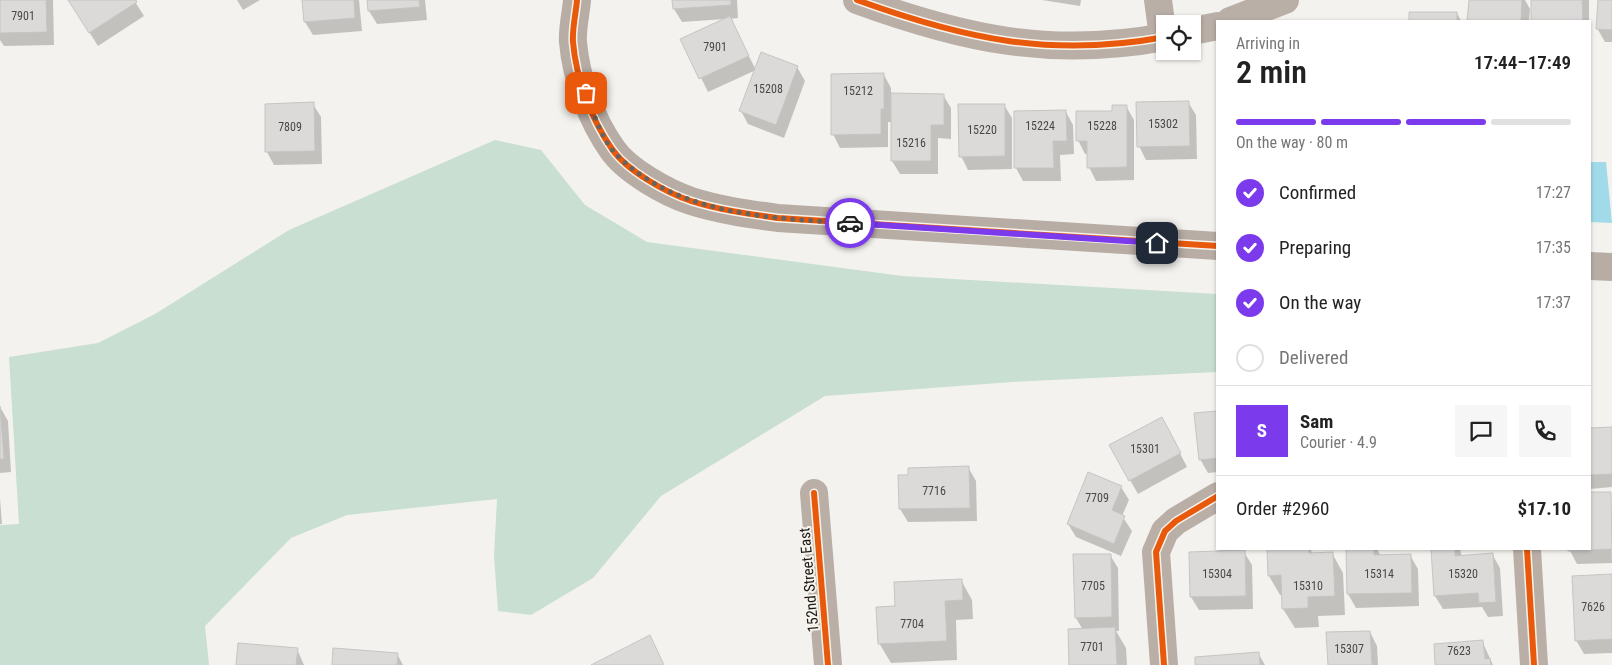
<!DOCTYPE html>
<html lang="en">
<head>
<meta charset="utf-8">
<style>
  :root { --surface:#fff; --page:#f6f6f6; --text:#222; --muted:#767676; --line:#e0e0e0; --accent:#7c3aed }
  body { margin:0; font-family:"Roboto Condensed",sans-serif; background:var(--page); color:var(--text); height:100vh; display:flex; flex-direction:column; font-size:19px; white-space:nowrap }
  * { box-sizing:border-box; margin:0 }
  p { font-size:16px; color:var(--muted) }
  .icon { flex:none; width:28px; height:28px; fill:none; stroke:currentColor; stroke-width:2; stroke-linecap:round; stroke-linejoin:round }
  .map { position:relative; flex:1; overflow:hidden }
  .drawer { position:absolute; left:1216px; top:20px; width:375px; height:530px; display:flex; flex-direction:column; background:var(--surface); border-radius:0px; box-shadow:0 1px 4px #0004 }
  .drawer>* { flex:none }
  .buttons { position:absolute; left:1156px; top:15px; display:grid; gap:10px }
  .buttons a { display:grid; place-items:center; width:45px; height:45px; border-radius:0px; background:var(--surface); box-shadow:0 1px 4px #0004; font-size:25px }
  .pin { position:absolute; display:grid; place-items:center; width:42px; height:42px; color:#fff; margin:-21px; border-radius:10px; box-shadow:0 2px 8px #0006 }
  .courier { position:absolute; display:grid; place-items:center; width:50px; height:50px; margin:-25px; border:4px solid #7c3aed; border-radius:50%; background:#fff; color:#222; box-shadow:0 1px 6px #0007 }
  .headline em { font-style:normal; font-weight:600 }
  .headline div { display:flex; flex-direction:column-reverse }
  .headline { display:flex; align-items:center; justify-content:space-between; height:85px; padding:0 20px }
  h1 { font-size:32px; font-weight:600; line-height:38px }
  .bar { display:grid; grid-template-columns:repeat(4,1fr); gap:8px 5px; align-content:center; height:60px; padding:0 20px }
  .bar i { height:6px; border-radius:4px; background:var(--line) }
  .bar .active { background:var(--accent) }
  .bar p { grid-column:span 4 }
  .line { display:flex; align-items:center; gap:12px; padding:0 20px; border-top:1px solid var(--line) }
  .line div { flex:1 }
  .round { display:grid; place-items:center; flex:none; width:52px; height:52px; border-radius:0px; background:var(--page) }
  ol { padding:0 20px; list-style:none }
  li { display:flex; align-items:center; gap:15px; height:55px }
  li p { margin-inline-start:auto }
  li .icon { padding:5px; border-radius:50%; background:var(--accent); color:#fff; stroke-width:4 }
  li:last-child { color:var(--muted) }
  li i { width:28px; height:28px; border:2px solid var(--line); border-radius:50% }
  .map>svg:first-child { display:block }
  .green { fill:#c8dfd1 }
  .water { fill:#a1dae8 }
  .shadow { fill:#0003 }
  .building { fill:#dcdad9; stroke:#c6c4c4 }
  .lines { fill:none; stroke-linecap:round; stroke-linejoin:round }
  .street { stroke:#baafa7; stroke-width:28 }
  .secondary { stroke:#b8ada5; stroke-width:28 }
  .cycleway-casing { stroke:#f6f3ec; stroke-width:9 }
  .cycleway { stroke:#e8590c; stroke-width:6 }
  .done { stroke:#656460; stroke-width:5; stroke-dasharray:0 9 }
  .route { stroke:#7c3aed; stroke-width:6 }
  .labels { text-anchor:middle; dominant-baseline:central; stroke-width:4; stroke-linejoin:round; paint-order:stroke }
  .number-label { font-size:12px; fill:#494845 }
  .street-label { font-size:15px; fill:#181714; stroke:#f6f3ec }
</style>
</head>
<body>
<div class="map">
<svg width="1612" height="665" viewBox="0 0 1612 665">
  <rect width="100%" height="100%" fill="#f4f2ee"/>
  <!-- green -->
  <path class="green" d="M495,140L541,150L585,205L647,242L902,276L1217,294V372L1012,382L825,396L661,496L593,578L531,615L498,611L494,556L497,499L347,515L291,538L205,626L209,665H0V525L19,524L9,357L98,343L155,314L289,230Z"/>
  <!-- water -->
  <path class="water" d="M1590,162H1606L1612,223L1590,222Z"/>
  <!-- shadow -->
  <path class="shadow" d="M0,0H53L54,45L4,46L0,40Z
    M69,0H134L144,16L98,46Z
    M237,0H260L243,10Z
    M303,0H359L362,31L313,35L305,22Z
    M368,0H425L427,20L377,24L369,11Z
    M673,0H737L738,18L730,19L756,70L708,92L682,39L725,19L682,22L674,9Z
    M1042,0H1081L1080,6Z
    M1470,0H1525L1530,9L1529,21H1469Z
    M1532,0H1589V21H1532Z
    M1600,0H1612V42H1605L1597,28Z
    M1457,13L1461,21H1410V14Z
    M797,67L805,81L784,138L748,124L741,111Z
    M884,75L891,88V95H943L951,108V139L938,138V174H900L892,161V122H888V147L840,148L833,134Z
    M1188,102L1196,115L1197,159L1146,160L1139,146Z
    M313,104L321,117L322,164L274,165L267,152Z
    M1004,105L1012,118V169L968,170L961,156Z
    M1126,106L1134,120V180L1096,181L1089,167L1088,154H1085L1078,140Z
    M1066,112L1073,125L1074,154L1060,155L1061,181H1023L1016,168Z
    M0,407L8,421L11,472L0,473Z
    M1218,413V472L1208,473L1200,459Z
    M1612,428V487L1590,489V430Z
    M1169,432L1187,467L1138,494L1130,480Z
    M968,467L976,481L977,521L908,522L900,509Z
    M1121,487L1129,500L1122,516L1132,531L1121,556L1076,537L1068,524Z
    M1611,493L1612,563L1577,564L1569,549H1590V494Z
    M0,498L2,524H0Z
    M1268,549H1310L1313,554L1332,553L1343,573L1345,615L1318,616L1319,627L1295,628L1283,609V595H1280L1269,576Z
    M1347,549H1377L1381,556L1410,555L1418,569L1419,606L1356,608L1348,594Z
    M1432,549H1460L1462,557L1492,554L1500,568L1503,616L1488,617L1482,607L1443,609L1435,596Z
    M1244,552L1252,565L1253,609L1199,610L1191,597Z
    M1110,555L1118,568L1119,631H1116L1126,648L1127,665H1071L1083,630L1076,618Z
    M1612,576V653L1584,654L1576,640Z
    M961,580L972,600L973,619L956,620L957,660L891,663L879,643L896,607Z
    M1370,632L1377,646L1378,665H1329Z
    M1482,641L1493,665H1436Z
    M297,649L304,665H238Z
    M1258,653L1265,665H1196Z
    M397,654L403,665H333Z"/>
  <!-- building -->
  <path class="building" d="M0,0H46L47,32L0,33Z
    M68,0H136L137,2L89,33Z
    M302,0H354L355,18L304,22Z
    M367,0H419L420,7L368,11Z
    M672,0H731V5L673,9Z
    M1469,0H1522L1521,21H1467Z
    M1531,0H1582L1583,21H1531Z
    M1598,0H1612V30L1596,29Z
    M1409,12H1457V21H1409Z
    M730,16L749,56L699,79L680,39Z
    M761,52L798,66L776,125L739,111Z
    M884,73V109H881V134L831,135V74Z
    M891,93L944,94V125H931V161H891Z
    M1189,101L1190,146L1137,147L1136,102Z
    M314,102L315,151L265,152V104Z
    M958,104H1005V156L959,157Z
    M1112,105H1127V167L1087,168V141H1076V111H1112Z
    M1066,110L1067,141H1053L1054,168H1014V111Z
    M0,406L4,459H0Z
    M1218,411V458L1199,460L1194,413Z
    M1162,417L1181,453L1129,481L1109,445Z
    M1612,427V474L1590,475V428Z
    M969,466L970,508L899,509L898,475H908V468Z
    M1088,472L1122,486L1112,510L1125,516L1114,544L1067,524Z
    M1590,492H1611L1612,549L1568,551V549H1590Z
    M1267,549H1309V553L1333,552L1335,596L1308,597V608L1282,609L1281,575L1268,576Z
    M1346,549H1374V555L1411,554L1412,593L1347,594Z
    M1431,549H1455V556L1493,553L1496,602L1479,603L1478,593L1434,596Z
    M1245,550L1246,596L1190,597L1189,552Z
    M1073,554H1111L1112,617L1075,618Z
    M1612,574V639L1575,641L1572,576Z
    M962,579L963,600L945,601L947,641L878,644L876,607L895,606L894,582Z
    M1115,627L1117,665H1069L1068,629Z
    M1370,631L1372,665H1328L1326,632Z
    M650,635L664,665H591Z
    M1483,640L1485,659L1490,658L1491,665H1435L1434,644Z
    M238,643L298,648L296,665H236Z
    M333,648L398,653L397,665H332Z
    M1259,652L1260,665H1195V657Z"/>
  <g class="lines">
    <!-- street -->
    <path class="street" d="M857,0C964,39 1051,58 1165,37
      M1158,0L1163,37
      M1230,21L1285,0
      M1192,31L1218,26
      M814,493L828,665
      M1527,549L1534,665
      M1164,665L1156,552L1165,531L1176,521L1218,496"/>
    <!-- secondary -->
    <path class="secondary" d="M577,0C576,13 572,29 573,42C576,78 591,119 612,149C627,171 667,193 691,201C719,210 749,214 778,218L1218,246
      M1590,266L1612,267"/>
    <defs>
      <path id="cycleway" d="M577,0C576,13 572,29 573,42C576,78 591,119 612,149C627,171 667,193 691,201C719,210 749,214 778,218L1218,246
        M857,0C964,39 1051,58 1165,37
        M814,493L828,665
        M1527,549L1534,665
        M1164,665L1156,552L1165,531L1176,521L1218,496"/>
    </defs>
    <!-- cycleway casing -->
    <use href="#cycleway" class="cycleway-casing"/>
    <!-- cycleway -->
    <use href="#cycleway" class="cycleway"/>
  </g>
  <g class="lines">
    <!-- done -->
    <path class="done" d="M586,93C591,109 603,140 614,152C674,215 768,218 850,223"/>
    <!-- route -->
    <path class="route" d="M850,223L1157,243"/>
  </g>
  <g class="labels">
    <!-- number labels -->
    <g class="number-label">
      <text x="23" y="16">7901</text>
      <text x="715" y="47">7901</text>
      <text x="768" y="89">15208</text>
      <text x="858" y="91">15212</text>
      <text x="1163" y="124">15302</text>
      <text x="1040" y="126">15224</text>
      <text x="1102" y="126">15228</text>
      <text x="290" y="127">7809</text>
      <text x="982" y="130">15220</text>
      <text x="911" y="143">15216</text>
      <text x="1145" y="449">15301</text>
      <text x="934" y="491">7716</text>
      <text x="1097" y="498">7709</text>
      <text x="1217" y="574">15304</text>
      <text x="1379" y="574">15314</text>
      <text x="1463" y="574">15320</text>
      <text x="1093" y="586">7705</text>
      <text x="1308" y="586">15310</text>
      <text x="1593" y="607">7626</text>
      <text x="912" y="624">7704</text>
      <text x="1092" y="647">7701</text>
      <text x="1349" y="649">15307</text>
      <text x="1459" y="651">7623</text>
    </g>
    <!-- street labels -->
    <g class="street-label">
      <text transform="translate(809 580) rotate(-95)">152nd Street East</text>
    </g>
  </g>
</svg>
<div class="buttons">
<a><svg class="icon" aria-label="locate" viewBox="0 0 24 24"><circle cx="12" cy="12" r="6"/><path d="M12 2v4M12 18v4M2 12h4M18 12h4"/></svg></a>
</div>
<div class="pin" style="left:586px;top:93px;background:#ea580c"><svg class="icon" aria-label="bag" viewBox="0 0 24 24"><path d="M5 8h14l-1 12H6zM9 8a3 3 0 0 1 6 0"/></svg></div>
<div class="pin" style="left:1157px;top:243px;background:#1f2937"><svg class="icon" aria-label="home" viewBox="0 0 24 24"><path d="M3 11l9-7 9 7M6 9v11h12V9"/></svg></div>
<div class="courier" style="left:850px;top:223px"><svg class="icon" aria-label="car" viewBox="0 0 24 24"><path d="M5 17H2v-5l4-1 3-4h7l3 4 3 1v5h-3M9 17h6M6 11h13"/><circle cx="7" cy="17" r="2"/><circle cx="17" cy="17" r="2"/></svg></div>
<section class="drawer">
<div class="headline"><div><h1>2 min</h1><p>Arriving in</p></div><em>17:44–17:49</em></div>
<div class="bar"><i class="active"></i><i class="active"></i><i class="active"></i><i></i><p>On the way · 80 m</p></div>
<ol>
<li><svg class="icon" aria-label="check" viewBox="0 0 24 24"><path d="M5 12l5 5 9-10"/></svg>Confirmed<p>17:27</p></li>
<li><svg class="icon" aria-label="check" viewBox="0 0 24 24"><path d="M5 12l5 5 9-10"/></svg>Preparing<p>17:35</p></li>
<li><svg class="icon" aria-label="check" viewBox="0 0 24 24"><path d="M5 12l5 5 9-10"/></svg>On the way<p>17:37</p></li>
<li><i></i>Delivered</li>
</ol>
<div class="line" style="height:90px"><b class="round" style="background:var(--accent);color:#fff">S</b><div><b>Sam</b><p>Courier · 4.9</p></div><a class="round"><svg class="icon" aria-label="chat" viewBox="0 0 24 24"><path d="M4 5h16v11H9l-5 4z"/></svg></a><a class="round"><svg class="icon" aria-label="phone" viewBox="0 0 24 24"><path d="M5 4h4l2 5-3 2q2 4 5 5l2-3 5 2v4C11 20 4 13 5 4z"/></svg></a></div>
<div class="line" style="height:65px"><div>Order #2960</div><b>$17.10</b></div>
</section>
</div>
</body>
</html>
